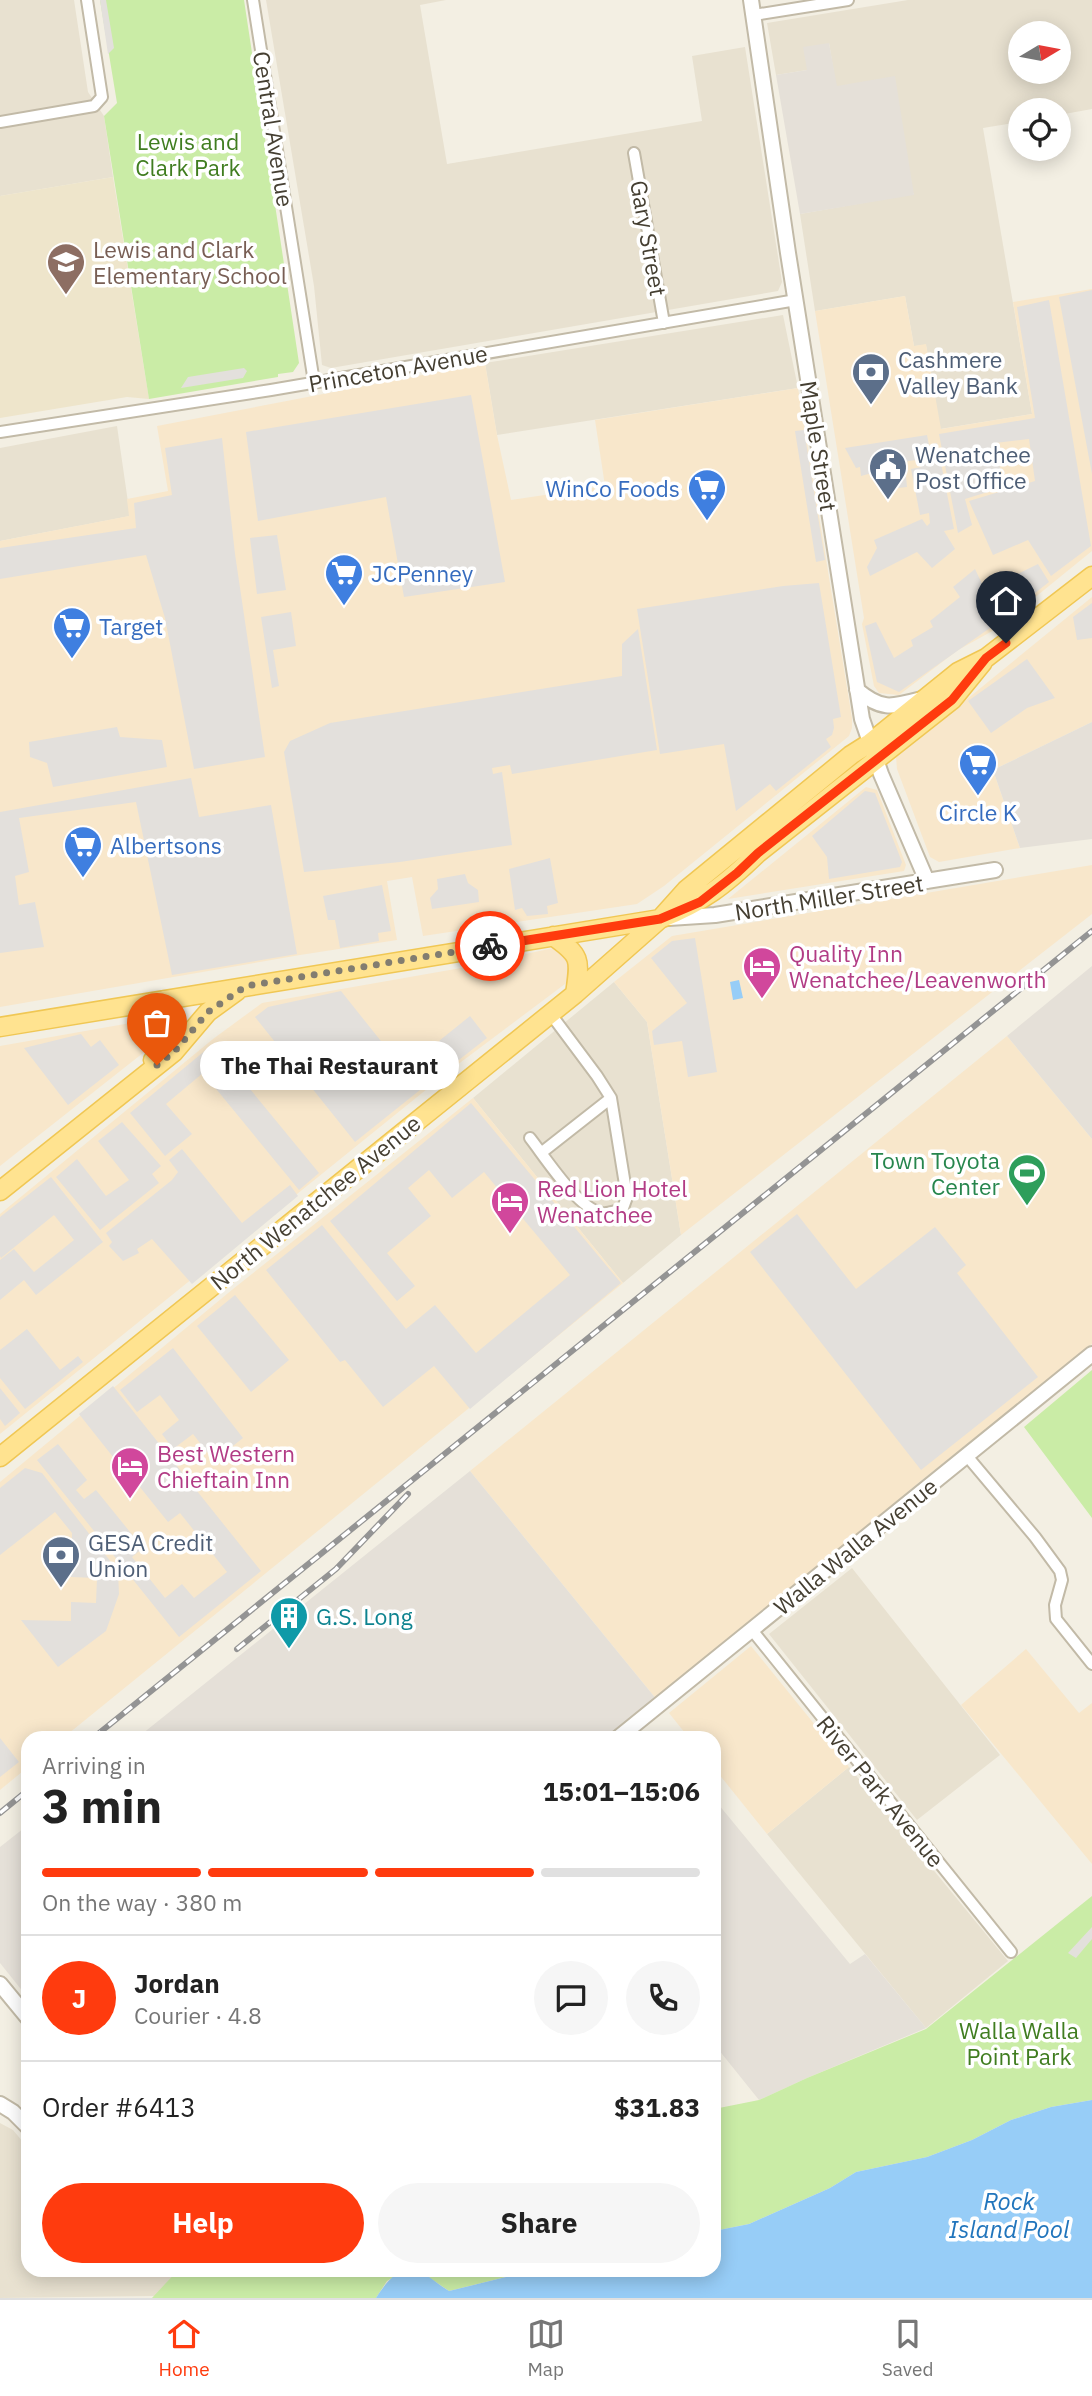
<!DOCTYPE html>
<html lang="en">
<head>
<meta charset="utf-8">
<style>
  :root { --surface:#fff; --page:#f6f6f6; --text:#222; --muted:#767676; --line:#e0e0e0; --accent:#ff3b0e }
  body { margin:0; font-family:"IBM Plex Sans",sans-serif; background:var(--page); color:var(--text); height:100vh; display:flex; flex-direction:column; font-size:26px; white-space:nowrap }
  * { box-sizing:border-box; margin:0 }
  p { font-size:23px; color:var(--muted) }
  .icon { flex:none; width:38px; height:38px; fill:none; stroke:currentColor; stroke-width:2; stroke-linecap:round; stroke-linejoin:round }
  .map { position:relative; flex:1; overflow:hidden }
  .side { position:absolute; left:21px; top:1731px; width:700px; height:546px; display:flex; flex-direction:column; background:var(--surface); border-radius:21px; box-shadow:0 4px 18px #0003 }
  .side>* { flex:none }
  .needle { width:46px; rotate:80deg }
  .controls { position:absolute; left:1008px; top:21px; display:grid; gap:14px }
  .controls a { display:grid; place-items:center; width:63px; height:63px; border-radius:50%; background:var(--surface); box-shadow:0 4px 18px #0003; font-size:35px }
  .pin { position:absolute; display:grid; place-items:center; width:60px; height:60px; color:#fff; margin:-72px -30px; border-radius:50% 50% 50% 0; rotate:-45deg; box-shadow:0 0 7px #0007 }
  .pin .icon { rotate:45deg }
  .courier { position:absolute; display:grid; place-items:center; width:70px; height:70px; margin:-35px; border:5px solid #ff3b0e; border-radius:50%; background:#fff; color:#222; box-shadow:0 2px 9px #0007 }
  .bubble { position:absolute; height:49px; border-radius:24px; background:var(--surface); box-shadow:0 4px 18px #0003; font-size:23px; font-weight:800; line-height:49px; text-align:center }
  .headline em { font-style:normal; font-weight:800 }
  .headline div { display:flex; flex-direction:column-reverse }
  .headline { display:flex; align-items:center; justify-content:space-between; height:119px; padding:0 21px }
  h1 { font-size:46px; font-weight:800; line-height:52px }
  .bar { display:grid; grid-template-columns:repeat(4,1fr); gap:10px 7px; align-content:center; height:84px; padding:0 21px }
  .bar i { height:9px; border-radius:5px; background:var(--line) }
  .bar .active { background:var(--accent) }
  .bar p { grid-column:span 4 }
  .line { display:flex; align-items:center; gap:18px; padding:0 21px; border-top:2px solid var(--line) }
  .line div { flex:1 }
  .round { display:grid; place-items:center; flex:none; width:74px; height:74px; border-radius:37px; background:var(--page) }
  .action { display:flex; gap:14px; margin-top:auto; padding:14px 21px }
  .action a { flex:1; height:80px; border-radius:42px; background:var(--accent); color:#fff; font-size:28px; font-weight:800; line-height:80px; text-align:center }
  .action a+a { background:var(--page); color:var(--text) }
  .dock { display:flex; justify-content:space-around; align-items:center; height:98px; border-top:2px solid var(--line); background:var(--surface); font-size:19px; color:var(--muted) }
  .dock a { display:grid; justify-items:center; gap:4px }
  .dock .active { color:var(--accent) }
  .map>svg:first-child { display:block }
  .residential { fill:#e8e1d0; fill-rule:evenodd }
  .commercial { fill:#f8e7cb }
  .industrial { fill:#e5e0d8 }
  .education { fill:#eee5cb }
  .green { fill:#caeca6 }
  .parking { fill:#e3e0dc }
  .water { fill:#97cdf7 }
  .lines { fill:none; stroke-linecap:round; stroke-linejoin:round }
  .minor-casing { stroke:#c2baa7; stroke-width:14 }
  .tertiary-casing { stroke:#c2baa7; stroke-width:18 }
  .primary-casing { stroke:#f0c754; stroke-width:21 }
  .minor { stroke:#fff; stroke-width:10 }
  .tertiary { stroke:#fff; stroke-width:14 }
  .primary { stroke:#ffe390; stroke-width:18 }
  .rail-casing { stroke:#949494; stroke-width:6 }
  .rail { stroke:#fff; stroke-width:3.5; stroke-dasharray:10; stroke-linecap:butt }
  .done { stroke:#827d70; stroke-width:7; stroke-dasharray:0 12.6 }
  .route { stroke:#ff3b0e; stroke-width:9 }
  .labels { text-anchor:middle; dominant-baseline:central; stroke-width:7; stroke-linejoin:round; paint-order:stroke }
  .street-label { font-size:23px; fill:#453f32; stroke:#fff }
  .park-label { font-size:23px; fill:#407d20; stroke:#fff }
  .education-label { font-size:23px; fill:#785e54; stroke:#fff; text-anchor:start }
  .service-label { font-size:23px; fill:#4e5e75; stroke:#fff; text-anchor:start }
  .shop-label { font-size:23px; fill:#366cbe; stroke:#fff; text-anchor:start }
  .hotel-label { font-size:23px; fill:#b23c85; stroke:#fff; text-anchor:start }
  .leisure-label { font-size:23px; fill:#27864d; stroke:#fff; text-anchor:end }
  .culture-label { font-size:23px; fill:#0d838f; stroke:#fff; text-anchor:start }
  .water-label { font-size:24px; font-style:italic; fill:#2175bc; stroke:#fff }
</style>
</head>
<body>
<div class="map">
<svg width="1092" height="2298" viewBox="0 0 1092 2298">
  <rect width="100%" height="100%" fill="#f3efe3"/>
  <!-- residential -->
  <path class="residential" d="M0,0H74L88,92L104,116L113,177L0,196Z
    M266,0H446L420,5L447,164L702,121L692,56L745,47L782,282L778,291L331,368L322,365L314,286Z
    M908,0H1092V109L1059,115V110H1020V122L983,128L1032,414L940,429L926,345L914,346L905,296L815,311L800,214L914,194L836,86L829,43L807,70L776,75L767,23ZM1020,33H1059V72H1020Z
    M783,315L798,388L497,435L485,363Z
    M117,426L130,516L0,541V448Z
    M614,982L647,1022L681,1235L623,1283L473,1098Z
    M852,1568L1000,1755L917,1820L769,1634Z
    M849,1767L1008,1961L926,2028L767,1834Z
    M0,2123L13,2130L28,2148V2270H178L155,2296L0,2298Z"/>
  <!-- commercial -->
  <path class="commercial" d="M1092,289V551L996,629L958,650L899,695L879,693L874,686L862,624L864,618L815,311L905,296L914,346L926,344L941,429L1032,414L1013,302Z
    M485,363L497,435L511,500L605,486L595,420L798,388L852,718V728L849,736L664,886L637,904L423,936L412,877L387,881L397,940L300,955L0,1007V541L129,516L127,499L168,491L157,426Z
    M1092,597V722L993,770L1020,848L939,862L930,857L897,769L896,757Z
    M866,787L877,790L906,865L904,871L728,899Z
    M1092,865V914L681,1235L647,1022L614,982L672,936Z
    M563,946L573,960V978L453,1068L0,1434V1214L213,1039L262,1003L461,968Z
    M159,1018L162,1038L0,1166V1046Z
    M1007,1036L1092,1139V1344L922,1480L657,1700L470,1471Z
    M473,1098L623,1283L63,1738H28V1767L0,1790V1482L233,1289Z
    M751,1646L849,1767L767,1834L714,1768V1738H689L669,1713Z
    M1026,1649L1079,1713L1092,1703V1864L961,1705Z"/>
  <!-- industrial -->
  <path class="industrial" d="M829,43L837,86L895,76L914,195L800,214L776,75L807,70L803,47Z
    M1092,722V839L1020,848L993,770Z
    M1092,966V1139L1007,1036Z
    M470,1471L657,1700L609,1738H137Z
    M714,1799L850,1964L865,1954L926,2028L807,2078L759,2100L714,2044Z
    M28,1825V1998L0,1963V1847Z"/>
  <!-- education -->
  <path class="education" d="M113,177L149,399L127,397L0,418V196Z"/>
  <!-- green -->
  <path class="green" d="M100,0H244L299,363L293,372L278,374V377L149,399L104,116L117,103Z
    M1092,1370V1518L1024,1427Z
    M1092,1896V2100L1051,2107L1011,2120L972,2140L927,2157L856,2172L830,2188L749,2224L714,2231V2109L759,2100L807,2078L926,2029Z
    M178,2270H406L387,2281L376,2298H152Z
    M418,2270H535L449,2291Z"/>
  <!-- parking -->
  <path class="parking" d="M100,0H106L114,48L108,54Z
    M1092,290V474L1059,297Z
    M1049,300L1091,546L1051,576L1028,540L993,555L969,501L1035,481L1029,439L995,443L1004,487L965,499L972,525L958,533L939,434L1035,418L1017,307Z
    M244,368L247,371L243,378L181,388L188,377Z
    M471,395L505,582L404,597L386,497L258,521L246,432Z
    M804,430L825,560L816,562L795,431Z
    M927,435L929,445L937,443L954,529L944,531L955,549L932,568L917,552L870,576L867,567L877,548L874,540L922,519L927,526L930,523L929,513L920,515L911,469L921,467V464L917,460L908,461L905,466L907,487L898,488L895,467L879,465V471L861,476L860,467L856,468L845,448Z
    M222,438L235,554L265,757L194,769L165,618L146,555L0,579V548L136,528L134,503L172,495L165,448Z
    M277,535L286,590L257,594L250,538Z
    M1038,564L1049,582L997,623L899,692L877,682L865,626L876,622L894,658L913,646L911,640L933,627L930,621L960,597L953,587L975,569L985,590Z
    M819,583L841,717L833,719L834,728L832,735L826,739L831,747L776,791L770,784L736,811L724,744L660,754L637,609L783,586Z
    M1092,603V638L1077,640L1073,617Z
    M291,612L296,646L273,650L279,686L272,688L261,617Z
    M638,629L657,750L512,774L510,765L492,768L493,774L502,772L512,845L400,862L304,872L284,752L290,741L330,723L622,676V644Z
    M1027,659L1055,698L1027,708L991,733L968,701Z
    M117,727L120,737L162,740L167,767L53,787L47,763L30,757L29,742Z
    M191,778L199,817L271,805L297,954L172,975L136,802L19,818L29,872L15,876L19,905L35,902L44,947L0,953V812Z
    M865,791L875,793L902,862L900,867L829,879L827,857L812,836Z
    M550,858L558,903L547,906L548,914L527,916L522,908L515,910L509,869Z
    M465,874L468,883L478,890L479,902L432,909L430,898L438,889L437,879Z
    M382,885L391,931L378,933L379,941L340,948L335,920H328L323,896Z
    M695,938L717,1072L688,1077L682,1041L654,1045L652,1031L687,1003L651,958L672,941Z
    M341,991L420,1090L355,1142L255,1017L268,1007Z
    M470,1016L487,1038L455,1063L439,1041Z
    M81,1034L91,1047L100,1040L119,1065L68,1105L24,1048Z
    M213,1044L319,1173L299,1190L203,1073L166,1104L192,1134L165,1156L130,1113Z
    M471,1103L621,1283L470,1409L434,1366L383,1407L345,1360L340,1362L266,1270L322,1225L406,1329L435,1305L476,1353L570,1275L484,1172L452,1198L429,1170L408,1188L431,1216L387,1253L415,1286L397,1301L330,1221Z
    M122,1122L161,1166L152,1174L159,1183L100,1230L56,1177L77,1159L106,1196L129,1180L98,1141Z
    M182,1149L242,1223L290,1185L298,1196L192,1284L152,1239L137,1249L139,1253L123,1261L109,1246L112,1242L106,1233L172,1180L178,1172L169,1160Z
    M51,1177L103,1242L36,1295L24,1280L0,1300V1260L14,1249L34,1272L74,1240L54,1215L1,1258L0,1256V1217Z
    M797,1214L856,1289L935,1227L966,1265L957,1273L1038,1377L921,1470L750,1252Z
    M235,1295L289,1360L251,1392L197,1326Z
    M27,1329L60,1370L78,1356L83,1362L25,1409L0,1378V1350Z
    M173,1348L243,1438L214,1461L193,1434L173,1449L162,1434L179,1420L160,1395L137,1412L120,1390Z
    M113,1386L261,1571L179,1637L37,1460L58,1444L87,1480L76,1490L84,1499L96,1490L143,1548L132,1557L165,1598L182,1584L194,1598L227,1572L180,1513L168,1522L123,1466L135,1456L132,1451L117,1462L79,1414Z
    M0,1388L20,1413L5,1426L0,1419Z
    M25,1468L42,1473L118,1571L119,1594L106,1631L58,1667L21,1620L71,1621V1602L96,1603L97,1578L71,1577L72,1533L55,1512L0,1555V1488Z
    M0,1738L19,1762L0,1777Z
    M1092,1927V1939L1076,1958L1068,1953Z"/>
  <!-- water -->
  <path class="water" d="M739,980L743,998L733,1000L730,982Z
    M1092,2100V2298H376C384,2285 402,2261 420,2271C430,2277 439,2285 449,2291L535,2270H714V2231L749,2224L830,2188L856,2172L927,2157L972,2140L1011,2120L1051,2107Z"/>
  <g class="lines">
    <defs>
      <path id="minor" d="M253,0L314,382
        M754,15L848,0
        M0,122L94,106L102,97L87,0
        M634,153L664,323
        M0,432L271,390L796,300
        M530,1138C545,1157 578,1209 602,1213C609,1214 616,1211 623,1208L627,1197L611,1098L597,1076L550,1013
        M541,1153L611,1098
        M967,1456L1035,1537L1060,1571L1062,1580L1055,1605L1056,1619L1092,1664
        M752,1630L1011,1952"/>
      <path id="tertiary" d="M751,0L788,253L862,719L881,774L927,881
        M857,690C882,711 892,707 922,699
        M669,918L715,915L995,870
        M618,1738L1092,1354
        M0,1984L28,2018
        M0,2104L13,2112L28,2127"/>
      <path id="primary" d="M553,936C582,956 580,960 575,994
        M0,1027L660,919C703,902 725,885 758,853L952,700L983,662
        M153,1060C175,1034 169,1032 164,1000
        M0,1191L174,1052L208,1012L237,991
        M0,1457L575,994L660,919L686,890L851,755L870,743L958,672L986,658L1092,576"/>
    </defs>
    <!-- minor casing -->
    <use href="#minor" class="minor-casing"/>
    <!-- tertiary casing -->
    <use href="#tertiary" class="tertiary-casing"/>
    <!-- primary casing -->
    <use href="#primary" class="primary-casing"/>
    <!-- minor -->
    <use href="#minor" class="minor"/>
    <!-- tertiary -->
    <use href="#tertiary" class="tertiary"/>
    <!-- primary -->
    <use href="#primary" class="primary"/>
    <defs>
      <path id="rail" d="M237,1649L336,1569L408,1494
        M93,1738L1092,931
        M0,1813L28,1790"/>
    </defs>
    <!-- rail casing -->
    <use href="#rail" class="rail-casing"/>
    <!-- rail -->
    <use href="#rail" class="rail"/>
  </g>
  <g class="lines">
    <!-- done -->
    <path class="done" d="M157,1065L174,1052L208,1012L246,986L490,946"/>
    <!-- route -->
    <path class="route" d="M490,946L660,919L700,902L737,873L758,853L952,700L986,658L1006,643"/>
  </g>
  <!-- icons -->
  <defs>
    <symbol id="school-pin" viewBox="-11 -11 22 30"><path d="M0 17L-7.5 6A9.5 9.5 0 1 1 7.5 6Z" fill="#8d6e63" stroke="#fff"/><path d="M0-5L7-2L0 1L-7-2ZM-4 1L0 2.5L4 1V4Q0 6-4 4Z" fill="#fff"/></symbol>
    <symbol id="bank-pin" viewBox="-11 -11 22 30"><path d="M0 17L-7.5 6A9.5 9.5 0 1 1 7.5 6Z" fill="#5c6f8a" stroke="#fff"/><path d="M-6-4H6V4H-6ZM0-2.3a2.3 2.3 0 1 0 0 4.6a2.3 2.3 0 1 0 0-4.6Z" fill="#fff"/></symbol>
    <symbol id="civic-pin" viewBox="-11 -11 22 30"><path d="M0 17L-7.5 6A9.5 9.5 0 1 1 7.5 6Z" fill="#5c6f8a" stroke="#fff"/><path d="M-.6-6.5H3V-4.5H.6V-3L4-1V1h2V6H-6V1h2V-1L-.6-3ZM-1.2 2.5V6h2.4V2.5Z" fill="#fff"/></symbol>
    <symbol id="supermarket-pin" viewBox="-11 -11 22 30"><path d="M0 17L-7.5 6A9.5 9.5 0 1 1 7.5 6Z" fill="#3f7fe0" stroke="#fff"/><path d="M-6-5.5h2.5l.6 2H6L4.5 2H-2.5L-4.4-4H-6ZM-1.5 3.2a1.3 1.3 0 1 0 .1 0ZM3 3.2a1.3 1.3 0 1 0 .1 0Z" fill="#fff"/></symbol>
    <symbol id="hotel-pin" viewBox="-11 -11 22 30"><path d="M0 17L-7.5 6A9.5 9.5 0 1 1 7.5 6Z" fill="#d1479c" stroke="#fff"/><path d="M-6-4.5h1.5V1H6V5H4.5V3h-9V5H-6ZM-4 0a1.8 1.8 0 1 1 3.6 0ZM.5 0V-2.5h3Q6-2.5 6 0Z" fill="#fff"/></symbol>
    <symbol id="stadium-pin" viewBox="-11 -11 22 30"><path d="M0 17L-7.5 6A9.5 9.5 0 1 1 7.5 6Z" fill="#2e9e5b" stroke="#fff"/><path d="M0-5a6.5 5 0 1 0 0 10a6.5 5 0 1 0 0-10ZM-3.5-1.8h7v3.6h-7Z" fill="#fff"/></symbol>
    <symbol id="building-pin" viewBox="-11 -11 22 30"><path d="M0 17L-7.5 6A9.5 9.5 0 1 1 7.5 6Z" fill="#0f9aa8" stroke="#fff"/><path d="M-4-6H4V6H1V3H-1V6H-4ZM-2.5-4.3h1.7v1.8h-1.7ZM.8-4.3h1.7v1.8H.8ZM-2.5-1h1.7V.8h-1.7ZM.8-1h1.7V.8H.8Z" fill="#fff"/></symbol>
  </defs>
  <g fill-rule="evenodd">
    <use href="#school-pin" x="44" y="240" width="44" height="60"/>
    <use href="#bank-pin" x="849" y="350" width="44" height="60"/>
    <use href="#civic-pin" x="866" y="445" width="44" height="60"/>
    <use href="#supermarket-pin" x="685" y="466" width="44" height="60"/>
    <use href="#supermarket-pin" x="322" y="551" width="44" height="60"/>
    <use href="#supermarket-pin" x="50" y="604" width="44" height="60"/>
    <use href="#supermarket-pin" x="956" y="741" width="44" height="60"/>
    <use href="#supermarket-pin" x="61" y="823" width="44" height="60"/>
    <use href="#hotel-pin" x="740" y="944" width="44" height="60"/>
    <use href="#stadium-pin" x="1005" y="1151" width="44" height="60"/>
    <use href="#hotel-pin" x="488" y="1179" width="44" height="60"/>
    <use href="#hotel-pin" x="108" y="1444" width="44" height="60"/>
    <use href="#bank-pin" x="39" y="1533" width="44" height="60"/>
    <use href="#building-pin" x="267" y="1594" width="44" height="60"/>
  </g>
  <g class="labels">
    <!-- street labels -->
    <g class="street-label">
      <text transform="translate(274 129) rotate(81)">Central Avenue</text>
      <text transform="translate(649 238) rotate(80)">Gary Street</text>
      <text transform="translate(398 368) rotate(-10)">Princeton Avenue</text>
      <text transform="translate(819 446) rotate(81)">Maple Street</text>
      <text transform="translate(829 897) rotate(-9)">North Miller Street</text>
      <text transform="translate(315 1202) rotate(-39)">North Wenatchee Avenue</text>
      <text transform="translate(855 1546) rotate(-39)">Walla Walla Avenue</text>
      <text transform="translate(881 1791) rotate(51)">River Park Avenue</text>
    </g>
    <!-- park labels -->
    <g class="park-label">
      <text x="188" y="141">Lewis and<tspan x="188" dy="26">Clark Park</tspan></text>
      <text x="1019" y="2030">Walla Walla<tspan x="1019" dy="26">Point Park</tspan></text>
    </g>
    <!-- education labels -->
    <g class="education-label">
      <text x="93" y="249">Lewis and Clark<tspan x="93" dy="26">Elementary School</tspan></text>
    </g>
    <!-- service labels -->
    <g class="service-label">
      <text x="898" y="359">Cashmere<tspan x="898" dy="26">Valley Bank</tspan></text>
      <text x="915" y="454">Wenatchee<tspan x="915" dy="26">Post Office</tspan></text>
      <text x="88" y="1542">GESA Credit<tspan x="88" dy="26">Union</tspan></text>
    </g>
    <!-- shop labels -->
    <g class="shop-label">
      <text x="680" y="488" text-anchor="end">WinCo Foods</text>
      <text x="371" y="573">JCPenney</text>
      <text x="99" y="626">Target</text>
      <text x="978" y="812" text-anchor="middle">Circle K</text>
      <text x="110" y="845">Albertsons</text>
    </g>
    <!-- hotel labels -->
    <g class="hotel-label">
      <text x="789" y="953">Quality Inn<tspan x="789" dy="26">Wenatchee/Leavenworth</tspan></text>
      <text x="537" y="1188">Red Lion Hotel<tspan x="537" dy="26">Wenatchee</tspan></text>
      <text x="157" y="1453">Best Western<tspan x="157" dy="26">Chieftain Inn</tspan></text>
    </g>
    <!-- leisure labels -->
    <g class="leisure-label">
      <text x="1000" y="1160">Town Toyota<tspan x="1000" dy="26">Center</tspan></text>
    </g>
    <!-- culture labels -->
    <g class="culture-label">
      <text x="316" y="1616">G.S. Long</text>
    </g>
    <!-- water labels -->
    <g class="water-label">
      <text x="1009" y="2201">Rock<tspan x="1009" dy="28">Island Pool</tspan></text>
    </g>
  </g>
</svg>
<div class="controls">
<a><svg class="needle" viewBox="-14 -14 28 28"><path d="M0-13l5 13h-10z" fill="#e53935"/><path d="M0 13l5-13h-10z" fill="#767676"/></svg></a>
<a><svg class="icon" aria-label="locate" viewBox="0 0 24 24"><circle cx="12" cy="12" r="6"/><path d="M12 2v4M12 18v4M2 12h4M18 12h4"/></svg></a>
</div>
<div class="pin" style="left:157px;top:1065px;background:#ea580c"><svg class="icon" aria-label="bag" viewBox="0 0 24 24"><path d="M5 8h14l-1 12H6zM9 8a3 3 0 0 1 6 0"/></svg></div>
<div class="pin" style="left:1006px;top:643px;background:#1f2937"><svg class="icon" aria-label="home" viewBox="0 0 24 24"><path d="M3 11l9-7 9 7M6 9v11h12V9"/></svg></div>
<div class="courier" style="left:490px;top:946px"><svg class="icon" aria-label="bike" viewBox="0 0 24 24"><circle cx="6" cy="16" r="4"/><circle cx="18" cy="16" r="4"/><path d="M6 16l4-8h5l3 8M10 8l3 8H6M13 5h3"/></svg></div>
<div class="bubble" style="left:200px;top:1041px;width:259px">The Thai Restaurant</div>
<section class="side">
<div class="headline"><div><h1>3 min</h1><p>Arriving in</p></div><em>15:01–15:06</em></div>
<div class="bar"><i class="active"></i><i class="active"></i><i class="active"></i><i></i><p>On the way · 380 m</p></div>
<div class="line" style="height:126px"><b class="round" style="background:var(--accent);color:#fff">J</b><div><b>Jordan</b><p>Courier · 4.8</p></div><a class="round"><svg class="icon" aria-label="chat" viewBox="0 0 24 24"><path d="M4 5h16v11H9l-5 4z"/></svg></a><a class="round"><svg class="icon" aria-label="phone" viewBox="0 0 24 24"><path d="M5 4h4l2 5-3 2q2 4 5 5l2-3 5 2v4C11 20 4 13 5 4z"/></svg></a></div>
<div class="line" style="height:91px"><div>Order #6413</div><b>$31.83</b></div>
<div class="action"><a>Help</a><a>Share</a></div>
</section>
</div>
<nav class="dock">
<a class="active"><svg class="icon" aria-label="home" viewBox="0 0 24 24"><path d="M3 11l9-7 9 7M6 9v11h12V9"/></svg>Home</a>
<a><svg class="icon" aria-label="map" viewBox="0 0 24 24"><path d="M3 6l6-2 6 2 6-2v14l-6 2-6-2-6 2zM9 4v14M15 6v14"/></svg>Map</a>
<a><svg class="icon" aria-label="saved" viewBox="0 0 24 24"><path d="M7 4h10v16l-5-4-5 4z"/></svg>Saved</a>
</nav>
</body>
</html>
